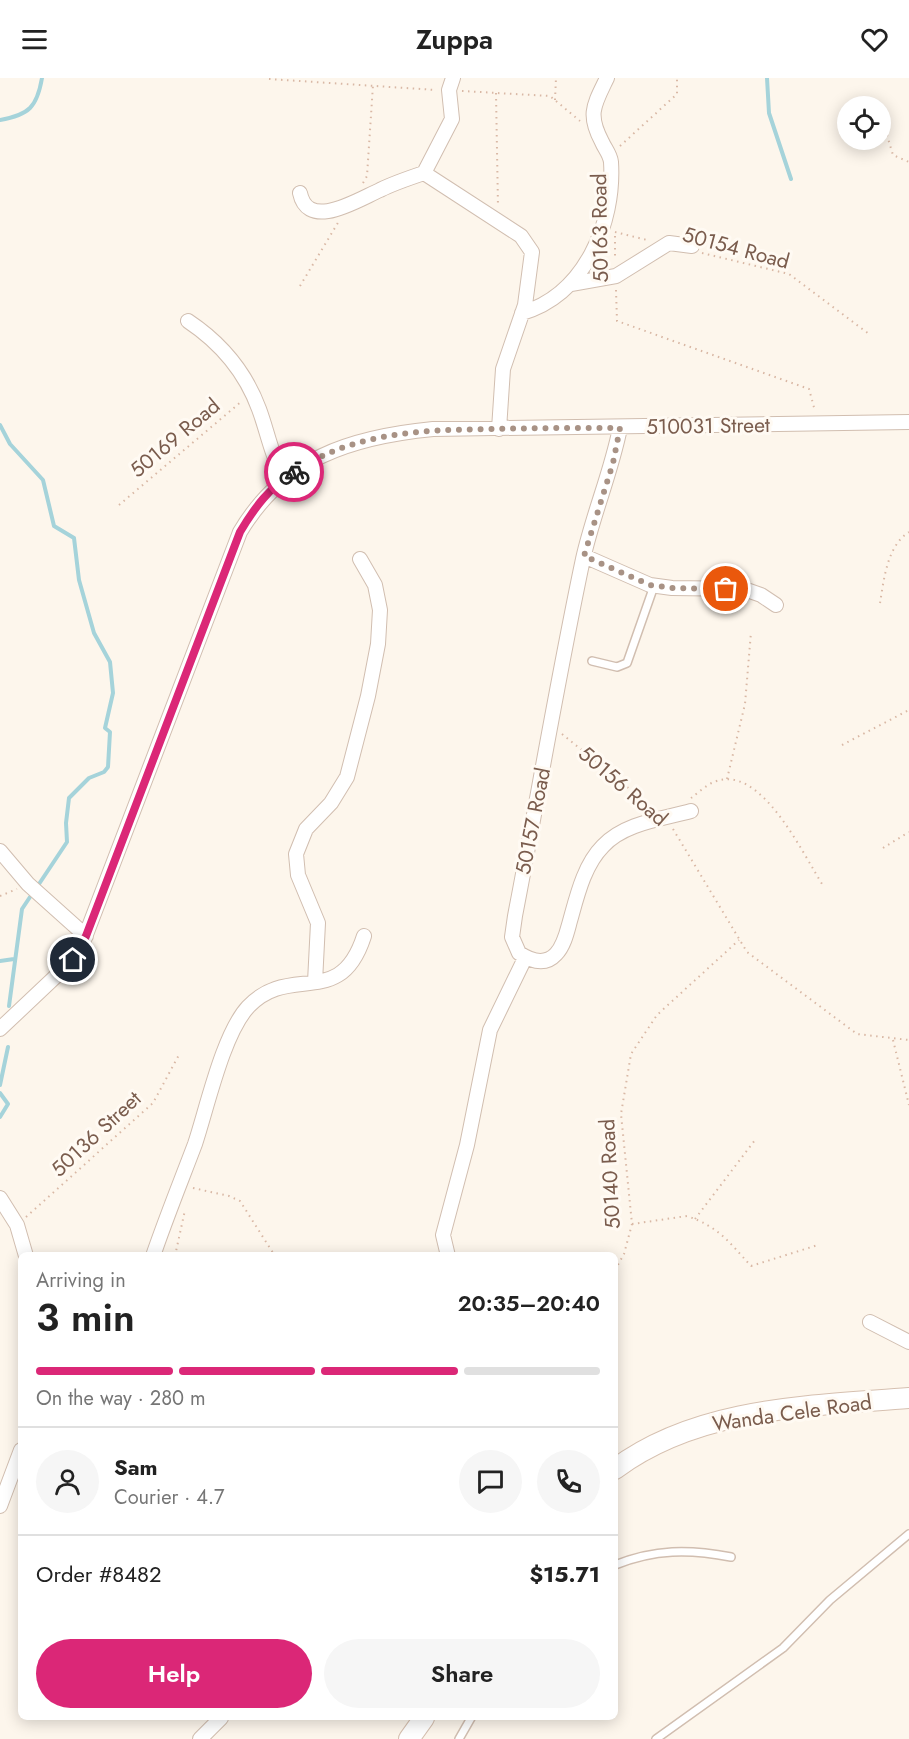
<!DOCTYPE html>
<html lang="en">
<head>
<meta charset="utf-8">
<style>
  :root { --surface:#fff; --page:#f6f6f6; --text:#222; --muted:#767676; --line:#e0e0e0; --accent:#db2777 }
  body { margin:0; font-family:Jost,sans-serif; background:var(--page); color:var(--text); height:100vh; display:flex; flex-direction:column; font-size:22px; white-space:nowrap }
  * { box-sizing:border-box; margin:0 }
  p { font-size:20px; color:var(--muted) }
  .icon { flex:none; width:33px; height:33px; fill:none; stroke:currentColor; stroke-width:2; stroke-linecap:round; stroke-linejoin:round }
  .map { position:relative; flex:1; overflow:hidden }
  .details { position:absolute; left:18px; top:1174px; width:600px; height:468px; display:flex; flex-direction:column; background:var(--surface); border-radius:9px; box-shadow:0 3px 15px #0003 }
  .details>* { flex:none }
  .buttons { position:absolute; left:837px; top:18px; display:grid; gap:12px }
  .buttons a { display:grid; place-items:center; width:54px; height:54px; border-radius:50%; background:var(--surface); box-shadow:0 3px 15px #0003; font-size:30px }
  .pin { position:absolute; display:grid; place-items:center; width:51px; height:51px; color:#fff; margin:-26px; border:3px solid #fff; border-radius:50%; box-shadow:0 2px 6px #0007 }
  .courier { position:absolute; display:grid; place-items:center; width:60px; height:60px; margin:-30px; border:4px solid #db2777; border-radius:50%; background:#fff; color:#222; box-shadow:0 2px 8px #0007 }
  .summary em { font-style:normal; font-weight:600 }
  .summary div { display:flex; flex-direction:column-reverse }
  .summary { display:flex; align-items:center; justify-content:space-between; height:102px; padding:0 18px }
  h1 { font-size:39px; font-weight:600; line-height:45px }
  .bar { display:grid; grid-template-columns:repeat(4,1fr); gap:9px 6px; align-content:center; height:72px; padding:0 18px }
  .bar i { height:8px; border-radius:4px; background:var(--line) }
  .bar .current { background:var(--accent) }
  .bar p { grid-column:span 4 }
  .line { display:flex; align-items:center; gap:15px; padding:0 18px; border-top:2px solid var(--line) }
  .line div { flex:1 }
  .round { display:grid; place-items:center; flex:none; width:63px; height:63px; border-radius:32px; background:var(--page) }
  .button { display:flex; gap:12px; margin-top:auto; padding:12px 18px }
  .button a { flex:1; height:69px; border-radius:36px; background:var(--accent); color:#fff; font-size:24px; font-weight:600; line-height:69px; text-align:center }
  .button a+a { background:var(--page); color:var(--text) }
  header { display:flex; justify-content:space-between; align-items:center; height:78px; padding:0 18px; background:var(--surface); font-size:27px; font-weight:600 }
  .map>svg:first-child { display:block }
  .lines { fill:none; stroke-linecap:round; stroke-linejoin:round }
  .stream { stroke:#a5d3da; stroke-width:4 }
  .lane-casing { stroke:#d1beb0; stroke-width:10 }
  .street-casing { stroke:#d1beb0; stroke-width:16 }
  .secondary-casing { stroke:#d6c0b0; stroke-width:22 }
  .path { stroke:#d9b8a5; stroke-width:2; stroke-dasharray:1.5 4.5; stroke-linecap:butt }
  .lane { stroke:#fff; stroke-width:7 }
  .street { stroke:#fff; stroke-width:14 }
  .secondary { stroke:#fff; stroke-width:20 }
  .done { stroke:#a89285; stroke-width:6; stroke-dasharray:0 10.8 }
  .route { stroke:#db2777; stroke-width:8 }
  .labels { text-anchor:middle; dominant-baseline:central; stroke-width:6; stroke-linejoin:round; paint-order:stroke }
  .street-label { font-size:21px; fill:#7a5c4d; stroke:#fffaf3 }
</style>
</head>
<body>
<header><svg class="icon" aria-label="menu" viewBox="0 0 24 24"><path d="M4 6h16M4 12h16M4 18h16"/></svg>Zuppa<svg class="icon" aria-label="heart" viewBox="0 0 24 24"><path d="M12 20l-8-8c-3-5 5-10 8-4 3-6 11-1 8 4z"/></svg></header>
<div class="map">
<svg width="909" height="1661" viewBox="0 0 909 1661">
  <rect width="100%" height="100%" fill="#fdf6ec"/>
  <g class="lines">
    <!-- stream -->
    <path class="stream" d="M767,0L769,35L791,101
      M0,42C29,37 37,29 42,0
      M0,347L10,366L43,402L54,448L74,460L79,502L94,555L110,584L113,615L105,650L110,654L108,689L104,694L89,700L69,720L66,745L67,764L39,806
      M0,883L14,881
      M9,928L22,831L30,819
      M0,1007L8,969
      M0,1015L8,1026L0,1039"/>
    <defs>
      <path id="lane" d="M592,583L617,589L627,585L654,508
        M615,1487C655,1471 689,1471 731,1479
        M459,1661L471,1640
        M656,1661L783,1570L830,1522L909,1456"/>
      <path id="street" d="M453,0L449,12L452,41L424,95L521,158L532,174L525,227L503,291L499,351
        M300,115C308,154 359,121 380,112C394,105 409,100 424,95
        M571,206L616,198L669,165L692,168
        M522,235C584,217 615,146 611,84C610,76 605,71 602,64C587,36 594,27 607,0
        M188,243C221,265 245,293 259,331C268,355 271,378 285,400
        M620,350C611,395 593,436 583,481C558,599 538,719 515,838L512,859L519,875C531,883 545,888 556,876C564,868 567,854 570,843C577,818 584,787 603,768C624,745 662,741 691,733
        M584,478L650,507L672,510L744,511L761,517L776,527
        M0,773L28,806L86,858
        M315,904L318,845L298,797L296,776L306,751L331,725L347,699L368,618L378,566L380,532L375,507L360,481
        M0,951L73,882L82,867L240,454C284,380 351,359 433,351L909,344
        M0,1120L17,1147L26,1178
        M153,1178C166,1140 181,1103 195,1066C207,1030 223,956 248,929C290,884 340,933 364,858
        M448,1178L443,1157L467,1067L490,952L525,880
        M870,1244L909,1264
        M0,1428L21,1372
        M200,1661L221,1640"/>
      <path id="secondary" d="M615,1391C698,1329 810,1328 909,1320
        M409,1661L424,1640"/>
    </defs>
    <!-- lane casing -->
    <use href="#lane" class="lane-casing"/>
    <!-- street casing -->
    <use href="#street" class="street-casing"/>
    <!-- secondary casing -->
    <use href="#secondary" class="secondary-casing"/>
    <!-- path -->
    <path class="path" d="M269,1L436,12
      M462,13L550,18L580,43
      M496,15L498,129
      M555,22L556,0
      M878,26L879,28
      M880,34L893,77L909,84
      M620,68L677,16V0
      M363,105L367,98L373,7
      M615,154L647,162
      M615,158V182
      M702,175L789,196L869,256
      M300,208L339,143
      M616,212L617,243L809,311L815,333
      M119,427L242,323
      M880,525C884,501 887,468 909,454
      M562,656L653,730
      M842,667L909,632
      M727,701L745,626L751,554
      M691,720C698,715 706,707 714,704C761,684 803,777 824,809
      M673,751L747,874L857,956L909,962
      M883,770L909,754
      M0,818L17,811
      M893,962L909,1027
      M193,1110L229,1118L240,1123L275,1178
      M26,1139L153,1025L180,975
      M695,1141L755,1062
      M632,1146L687,1138C719,1149 728,1163 751,1188L818,1167
      M175,1178L185,1132
      M615,1192L624,1176L632,1146L621,1036L631,976L657,937L739,862"/>
    <!-- lane -->
    <use href="#lane" class="lane"/>
    <!-- street -->
    <use href="#street" class="street"/>
    <!-- secondary -->
    <use href="#secondary" class="secondary"/>
  </g>
  <g class="lines">
    <!-- done -->
    <path class="done" d="M294,394C354,354 421,352 491,351C534,350 577,350 620,350L613,385L584,478L650,507L672,510L726,511"/>
    <!-- route -->
    <path class="route" d="M73,882L86,858L240,454C255,429 269,410 294,394"/>
  </g>
  <g class="labels">
    <!-- street labels -->
    <g class="street-label">
      <text transform="translate(600 150) rotate(-91)">50163 Road</text>
      <text transform="translate(736 170) rotate(15)">50154 Road</text>
      <text transform="translate(708 348) rotate(-1)">510031 Street</text>
      <text transform="translate(175 360) rotate(-40)">50169 Road</text>
      <text transform="translate(623 708) rotate(41)">50156 Road</text>
      <text transform="translate(533 743) rotate(-79)">50157 Road</text>
      <text transform="translate(96 1056) rotate(-43)">50136 Street</text>
      <text transform="translate(610 1096) rotate(-93)">50140 Road</text>
      <text transform="translate(792 1335) rotate(-8)">Wanda Cele Road</text>
    </g>
  </g>
</svg>
<div class="buttons">
<a><svg class="icon" aria-label="locate" viewBox="0 0 24 24"><circle cx="12" cy="12" r="6"/><path d="M12 2v4M12 18v4M2 12h4M18 12h4"/></svg></a>
</div>
<div class="pin" style="left:726px;top:511px;background:#ea580c"><svg class="icon" aria-label="bag" viewBox="0 0 24 24"><path d="M5 8h14l-1 12H6zM9 8a3 3 0 0 1 6 0"/></svg></div>
<div class="pin" style="left:73px;top:882px;background:#1f2937"><svg class="icon" aria-label="home" viewBox="0 0 24 24"><path d="M3 11l9-7 9 7M6 9v11h12V9"/></svg></div>
<div class="courier" style="left:294px;top:394px"><svg class="icon" aria-label="bike" viewBox="0 0 24 24"><circle cx="6" cy="16" r="4"/><circle cx="18" cy="16" r="4"/><path d="M6 16l4-8h5l3 8M10 8l3 8H6M13 5h3"/></svg></div>
<section class="details">
<div class="summary"><div><h1>3 min</h1><p>Arriving in</p></div><em>20:35–20:40</em></div>
<div class="bar"><i class="current"></i><i class="current"></i><i class="current"></i><i></i><p>On the way · 280 m</p></div>
<div class="line" style="height:108px"><a class="round"><svg class="icon" aria-label="person" viewBox="0 0 24 24"><circle cx="12" cy="8" r="4"/><path d="M4 21q1-7 8-7t8 7"/></svg></a><div><b>Sam</b><p>Courier · 4.7</p></div><a class="round"><svg class="icon" aria-label="chat" viewBox="0 0 24 24"><path d="M4 5h16v11H9l-5 4z"/></svg></a><a class="round"><svg class="icon" aria-label="phone" viewBox="0 0 24 24"><path d="M5 4h4l2 5-3 2q2 4 5 5l2-3 5 2v4C11 20 4 13 5 4z"/></svg></a></div>
<div class="line" style="height:78px"><div>Order #8482</div><b>$15.71</b></div>
<div class="button"><a>Help</a><a>Share</a></div>
</section>
</div>
</body>
</html>
